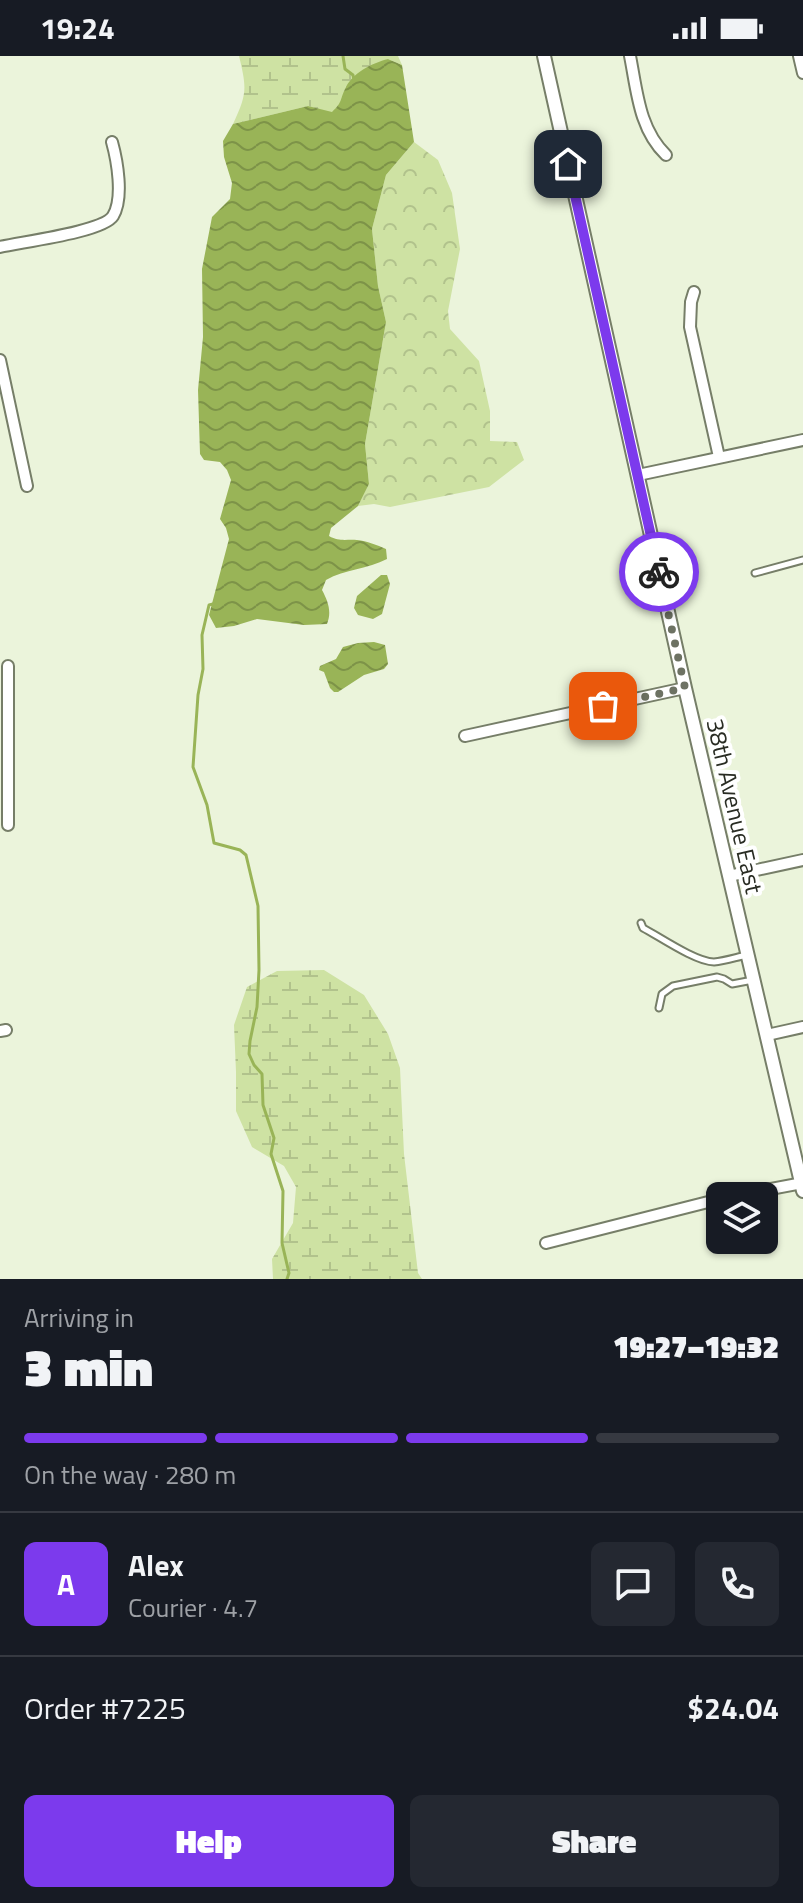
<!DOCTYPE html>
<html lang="en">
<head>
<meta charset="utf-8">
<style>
  :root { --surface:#171b24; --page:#242831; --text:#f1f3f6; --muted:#9ea1a6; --line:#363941; --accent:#7c3aed }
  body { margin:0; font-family:"Titillium Web",sans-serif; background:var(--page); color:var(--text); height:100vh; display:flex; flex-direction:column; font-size:30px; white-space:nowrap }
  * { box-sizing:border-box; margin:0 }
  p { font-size:26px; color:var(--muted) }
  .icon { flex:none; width:44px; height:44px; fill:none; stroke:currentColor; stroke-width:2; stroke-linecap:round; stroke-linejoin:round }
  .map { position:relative; height:1223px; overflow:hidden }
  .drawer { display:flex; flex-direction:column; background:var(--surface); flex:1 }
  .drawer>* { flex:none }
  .controls { position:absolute; left:706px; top:1126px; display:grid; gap:16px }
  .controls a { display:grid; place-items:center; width:72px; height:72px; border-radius:12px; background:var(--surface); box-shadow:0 2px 6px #0004; font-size:40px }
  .pin { position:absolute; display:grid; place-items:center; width:68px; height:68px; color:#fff; margin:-34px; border-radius:16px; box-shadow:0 4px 12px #0006 }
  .courier { position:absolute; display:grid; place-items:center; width:80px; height:80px; margin:-40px; border:6px solid #7c3aed; border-radius:50%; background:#fff; color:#222; box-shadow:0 2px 10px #0007 }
  .overview em { font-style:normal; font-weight:800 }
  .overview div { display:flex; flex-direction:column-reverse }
  .overview { display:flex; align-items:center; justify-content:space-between; height:136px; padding:0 24px }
  h1 { font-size:52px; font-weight:800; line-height:60px }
  .bar { display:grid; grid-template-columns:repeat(4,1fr); gap:12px 8px; align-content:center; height:96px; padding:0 24px }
  .bar i { height:10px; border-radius:6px; background:var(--line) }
  .bar .active { background:var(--accent) }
  .bar p { grid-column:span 4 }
  .line { display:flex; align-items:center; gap:20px; padding:0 24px; border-top:2px solid var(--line) }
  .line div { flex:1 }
  .round { display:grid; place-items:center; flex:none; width:84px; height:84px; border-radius:12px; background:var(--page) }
  .cta { display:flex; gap:16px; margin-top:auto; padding:16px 24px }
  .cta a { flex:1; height:92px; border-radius:12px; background:var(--accent); color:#fff; font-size:32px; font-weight:800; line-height:92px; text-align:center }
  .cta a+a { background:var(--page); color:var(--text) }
  .status { display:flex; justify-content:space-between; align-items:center; height:56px; padding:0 40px; background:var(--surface); direction:ltr }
  .status svg { height:22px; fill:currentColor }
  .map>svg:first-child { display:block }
  .forest { fill:url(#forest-crowns) }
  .wetland { fill:url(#wetland-marsh) }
  .water { fill:url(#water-waves) }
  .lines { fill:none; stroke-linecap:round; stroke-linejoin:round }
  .stream { stroke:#99b457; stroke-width:3 }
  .service-casing { stroke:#767e68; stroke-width:9 }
  .minor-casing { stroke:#767e68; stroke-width:14 }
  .tertiary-casing { stroke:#767e68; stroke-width:16 }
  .service { stroke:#fff; stroke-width:5 }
  .minor { stroke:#fff; stroke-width:10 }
  .tertiary { stroke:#fff; stroke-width:12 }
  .done { stroke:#6d7263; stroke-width:8; stroke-dasharray:0 14.4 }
  .route { stroke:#7c3aed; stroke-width:10 }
  .labels { text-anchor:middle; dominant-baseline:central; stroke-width:8; stroke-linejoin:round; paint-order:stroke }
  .street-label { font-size:24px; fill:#292c23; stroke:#fff }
</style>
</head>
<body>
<div class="status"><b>19:24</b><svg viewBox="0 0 49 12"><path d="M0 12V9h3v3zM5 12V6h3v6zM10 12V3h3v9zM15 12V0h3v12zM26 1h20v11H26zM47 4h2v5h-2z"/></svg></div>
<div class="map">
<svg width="803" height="1223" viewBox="0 0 803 1223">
  <defs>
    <pattern id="forest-crowns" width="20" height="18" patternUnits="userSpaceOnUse" patternTransform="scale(2)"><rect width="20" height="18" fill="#cee2a3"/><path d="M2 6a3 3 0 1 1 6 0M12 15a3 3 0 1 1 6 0" fill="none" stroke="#b1c28c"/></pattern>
    <pattern id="wetland-marsh" width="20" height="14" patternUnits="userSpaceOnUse" patternTransform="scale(2)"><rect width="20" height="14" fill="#cee2a3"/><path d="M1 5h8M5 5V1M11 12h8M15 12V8" fill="none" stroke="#b1c28c"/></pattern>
    <pattern id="water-waves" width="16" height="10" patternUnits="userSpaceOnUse" patternTransform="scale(2)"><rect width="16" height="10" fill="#99b457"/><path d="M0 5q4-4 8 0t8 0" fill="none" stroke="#7d9348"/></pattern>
  </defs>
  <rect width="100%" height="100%" fill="#ebf4db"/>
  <!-- forest -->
  <path class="forest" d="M414,86L438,104L452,137L460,193L448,255L450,273L479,305L490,355V385L517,386L524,404L489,431L390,451L374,448L358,450L369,428L365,388L386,266L378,230L372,173L386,119Z"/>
  <!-- wetland -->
  <path class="wetland" d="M239,0H398L402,9L388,3L346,30L341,46L332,57L308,50L233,68C247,38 247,33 239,0Z
    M324,914L364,939L388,978L400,1012L404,1098L418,1217L422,1223H273L272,1203L293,1167L296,1131L284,1110L252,1091L236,1055V1016L234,969L247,931L277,915Z"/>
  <!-- water -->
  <path class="water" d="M388,3L402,9L414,86L386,119L372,173L378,230L386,266L365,388L369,428L358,450L331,472L329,480C340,486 346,483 357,484C367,485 377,489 386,493L387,503C368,513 345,513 326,524L322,534C328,545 332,556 327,568L304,569L257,563L234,570L216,572L209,559L229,483L226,472L220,463L231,424L227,414L220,406L204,404L200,398L198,334L203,281L202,213L212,161L230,143L232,127L224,101L223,85L233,68L308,50L332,56C343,45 339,46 345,33C352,17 372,7 388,3Z
    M381,519H387L390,528L382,558L373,563L358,559L354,552L357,540Z
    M374,586L385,589L388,608L384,613L364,619L338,636H334L330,632L324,616L319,614L320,610L336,603L343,591L358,587Z"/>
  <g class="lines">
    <!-- stream -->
    <path class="stream" d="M343,0L345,13L353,19L354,24
      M213,548L209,549L202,579L203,613L198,639L193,711L207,749L214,787L240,794L246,799L258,850L259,914L257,951L250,985L249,998L254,1009L262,1018L263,1049L274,1082L271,1098L283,1135L282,1187L289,1217L287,1223"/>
    <defs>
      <path id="service" d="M755,517L803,504
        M641,867L643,872C660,881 696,906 714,906C725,905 737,901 747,899
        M659,952L662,938L673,930L717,921L724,923L732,928L753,924"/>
      <path id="minor" d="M630,0C637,35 639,73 666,99
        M799,0L803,17
        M0,191C21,186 103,176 113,160C124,142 117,104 112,86
        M694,236L691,246L690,271L719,401
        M0,304L27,430
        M638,419L803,384
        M465,680L685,632
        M8,769V610
        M729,820L803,804
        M0,975L6,974
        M767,979L803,971
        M733,1140L803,1127
        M546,1187L720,1143"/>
      <path id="tertiary" d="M544,0L685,632L803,1135"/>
    </defs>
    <!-- service casing -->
    <use href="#service" class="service-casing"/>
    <!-- minor casing -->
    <use href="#minor" class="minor-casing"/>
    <!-- tertiary casing -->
    <use href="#tertiary" class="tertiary-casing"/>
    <!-- service -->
    <use href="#service" class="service"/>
    <!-- minor -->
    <use href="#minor" class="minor"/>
    <!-- tertiary -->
    <use href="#tertiary" class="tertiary"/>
  </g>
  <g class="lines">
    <!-- done -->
    <path class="done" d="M603,650L685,632L659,516"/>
    <!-- route -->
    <path class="route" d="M568,108L659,516"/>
  </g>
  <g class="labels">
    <!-- street labels -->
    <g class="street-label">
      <text transform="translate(735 750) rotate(77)">38th Avenue East</text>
    </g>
  </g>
</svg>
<div class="controls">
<a><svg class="icon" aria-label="layers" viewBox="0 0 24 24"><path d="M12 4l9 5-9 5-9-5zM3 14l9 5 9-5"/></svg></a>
</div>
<div class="pin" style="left:603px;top:650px;background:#ea580c"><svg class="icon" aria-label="bag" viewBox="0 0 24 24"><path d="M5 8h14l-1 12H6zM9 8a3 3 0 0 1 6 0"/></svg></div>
<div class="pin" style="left:568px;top:108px;background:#1f2937"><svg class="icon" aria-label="home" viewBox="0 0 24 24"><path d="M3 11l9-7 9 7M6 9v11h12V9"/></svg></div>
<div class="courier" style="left:659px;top:516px"><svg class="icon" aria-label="bike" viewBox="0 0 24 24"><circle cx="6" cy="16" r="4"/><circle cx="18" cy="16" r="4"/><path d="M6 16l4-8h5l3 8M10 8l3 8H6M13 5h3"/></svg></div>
</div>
<section class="drawer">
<div class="overview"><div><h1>3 min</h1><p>Arriving in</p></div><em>19:27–19:32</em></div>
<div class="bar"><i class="active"></i><i class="active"></i><i class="active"></i><i></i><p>On the way · 280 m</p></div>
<div class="line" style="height:144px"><b class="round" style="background:var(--accent);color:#fff">A</b><div><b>Alex</b><p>Courier · 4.7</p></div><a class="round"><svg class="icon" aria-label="chat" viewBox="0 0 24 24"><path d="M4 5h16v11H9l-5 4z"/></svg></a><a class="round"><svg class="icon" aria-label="phone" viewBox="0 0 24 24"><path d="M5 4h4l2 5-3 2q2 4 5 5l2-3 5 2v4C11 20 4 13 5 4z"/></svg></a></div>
<div class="line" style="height:104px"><div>Order #7225</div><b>$24.04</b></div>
<div class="cta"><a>Help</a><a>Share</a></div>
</section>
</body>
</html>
